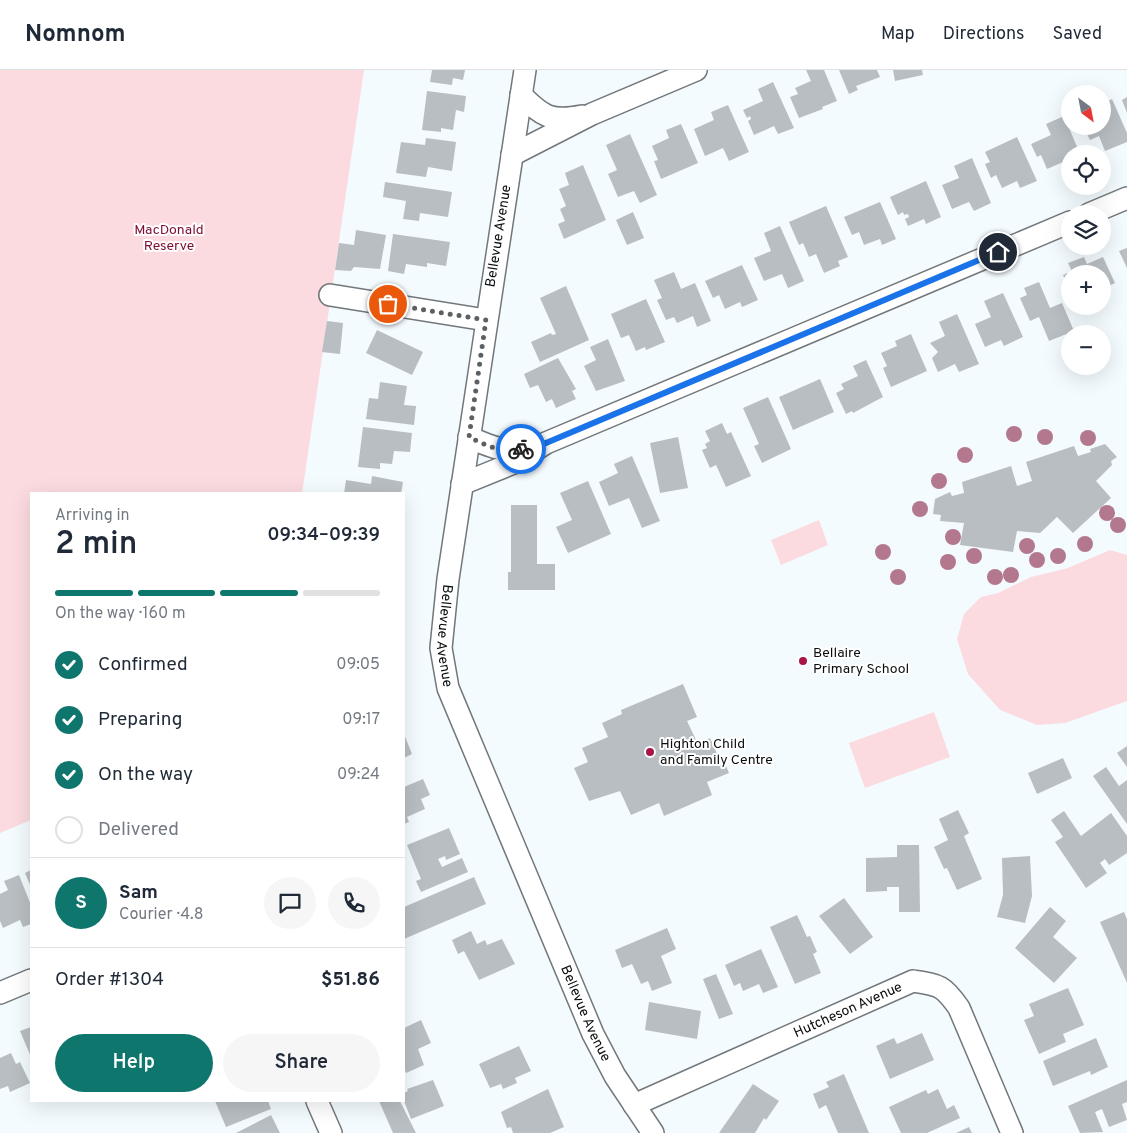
<!DOCTYPE html>
<html lang="en">
<head>
<meta charset="utf-8">
<style>
  :root { --surface:#fff; --page:#f6f6f7; --text:#1f2937; --muted:#747a83; --line:#e0e1e3; --accent:#0f766e }
  body { margin:0; font-family:Overpass,sans-serif; background:var(--page); color:var(--text); height:100vh; display:flex; flex-direction:column; font-size:19px; white-space:nowrap }
  * { box-sizing:border-box; margin:0 }
  p { font-size:16px; color:var(--muted) }
  .icon { flex:none; width:28px; height:28px; fill:none; stroke:currentColor; stroke-width:2; stroke-linecap:round; stroke-linejoin:round }
  .map { position:relative; flex:1; overflow:hidden }
  .panel { position:absolute; left:30px; top:422px; width:375px; height:610px; display:flex; flex-direction:column; background:var(--surface); border-radius:0px; box-shadow:0 5px 20px #0002 }
  .panel>* { flex:none }
  .needle { width:32px; rotate:148deg }
  .controls { position:absolute; left:1061px; top:15px; display:grid; gap:10px }
  .controls a { display:grid; place-items:center; width:50px; height:50px; border-radius:50%; background:var(--surface); box-shadow:0 5px 20px #0002; font-size:25px }
  .pin { position:absolute; display:grid; place-items:center; width:42px; height:42px; color:#fff; margin:-21px; border:2px solid #fff; border-radius:50%; box-shadow:0 1px 5px #0007 }
  .courier { position:absolute; display:grid; place-items:center; width:50px; height:50px; margin:-25px; border:4px solid #1a73e8; border-radius:50%; background:#fff; color:#222; box-shadow:0 1px 6px #0007 }
  .summary em { font-style:normal; font-weight:600 }
  .summary div { display:flex; flex-direction:column-reverse }
  .summary { display:flex; align-items:center; justify-content:space-between; height:85px; padding:0 25px }
  h1 { font-size:32px; font-weight:600; line-height:38px }
  .bar { display:grid; grid-template-columns:repeat(4,1fr); gap:8px 5px; align-content:center; height:60px; padding:0 25px }
  .bar i { height:6px; border-radius:4px; background:var(--line) }
  .bar .current { background:var(--accent) }
  .bar p { grid-column:span 4 }
  .line { display:flex; align-items:center; gap:12px; padding:0 25px; border-top:1px solid var(--line) }
  .line div { flex:1 }
  .round { display:grid; place-items:center; flex:none; width:52px; height:52px; border-radius:26px; background:var(--page) }
  ol { padding:0 25px; list-style:none }
  li { display:flex; align-items:center; gap:15px; height:55px }
  li p { margin-inline-start:auto }
  li .icon { padding:5px; border-radius:50%; background:var(--accent); color:#fff; stroke-width:4 }
  li:last-child { color:var(--muted) }
  li i { width:28px; height:28px; border:2px solid var(--line); border-radius:50% }
  .button { display:flex; gap:10px; margin-top:auto; padding:10px 25px }
  .button a { flex:1; height:58px; border-radius:30px; background:var(--accent); color:#fff; font-size:20px; font-weight:600; line-height:58px; text-align:center }
  .button a+a { background:var(--page); color:var(--text) }
  header { display:flex; align-items:center; gap:30px; box-sizing:border-box; height:70px; padding:0 25px; background:var(--surface); border-bottom:1px solid var(--line) }
  header strong { font-size:24px }
  nav { display:flex; gap:28px; margin-inline-start:auto; font-size:18px }
  .map>svg:first-child { display:block }
  .green { fill:#fbdbdf }
  .building { fill:#b8bec2 }
  .lines { fill:none; stroke-linecap:round; stroke-linejoin:round }
  .minor-casing { stroke:#71777a; stroke-width:24 }
  .minor { stroke:#fff; stroke-width:21 }
  .tree { fill:#b3788e }
  .done { stroke:#5c6062; stroke-width:5; stroke-dasharray:0 9 }
  .route { stroke:#1a73e8; stroke-width:6 }
  .poi-dot { fill:#a91446; stroke:#fff; stroke-width:2 }
  .labels { text-anchor:middle; dominant-baseline:central; stroke-width:4; stroke-linejoin:round; paint-order:stroke }
  .park-label { font-size:14px; fill:#7d0d32; stroke:#fff }
  .street-label { font-size:14px; fill:#0a0c0d; stroke:#fff }
  .poi-label { font-size:14px; fill:#0a0c0d; stroke:#fff; text-anchor:start }
</style>
</head>
<body>
<header>
<strong>Nomnom</strong>
<nav><a>Map</a><a>Directions</a><a>Saved</a></nav>
</header>
<div class="map">
<svg width="1127" height="1063" viewBox="0 0 1127 1063">
  <rect width="100%" height="100%" fill="#f4fbff"/>
  <!-- green -->
  <path class="green" d="M0,0H364L302,424H31V750L0,763Z
    M819,450L828,475L781,495L771,470Z
    M1110,480L1127,485V631L1065,653L1037,655L1000,640L968,604L957,569L964,544L981,527L998,523L1031,507L1068,498Z
    M934,642L950,687L865,718L849,673Z"/>
  <!-- building -->
  <path class="building" d="M432,0H465L463,10L453,8L452,15L430,12Z
    M806,0H824L837,31L822,37L823,39L799,48L790,27L798,24L795,18L811,11Z
    M839,0H877L880,7L856,16L858,20L849,24Z
    M893,0H922L923,5L895,11Z
    M773,12L794,58L778,64L774,56L754,65L748,51L751,49L750,46L747,48L743,40L763,31L758,19Z
    M427,21L466,26L464,42L456,40L453,60L441,58V62L422,60Z
    M1127,27V43L1122,30Z
    M1112,29L1127,63V72L1105,81L1099,66L1090,70L1087,64L1091,62L1089,56H1102V34Z
    M728,35L749,82L729,91L723,78L705,86L694,59L714,50L711,42Z
    M1064,46L1080,84H1070V96L1066,98L1063,92L1047,99L1041,85L1037,87L1031,74L1051,65L1046,54Z
    M681,54L698,93L661,109L654,91L658,90L652,76L669,68L666,60Z
    M630,64L657,125L640,133L634,121L618,127L608,104L617,100L606,75Z
    M1017,67L1037,111L1020,118L1017,111L1002,118L996,105L991,108L985,94L990,92L985,82Z
    M426,68L456,72L452,101L428,97L426,107L396,103L401,72L425,75Z
    M972,88L991,133L974,141L969,132L952,139L942,115L959,108L954,96Z
    M583,95L606,150L564,169L558,154L565,151L560,139L566,136L559,119L569,115L565,103Z
    M926,111L941,147L926,154L924,149L908,156L905,149L909,147L908,144L904,145L903,142L898,145L890,127Z
    M385,112L452,122L448,147L420,143L419,151L403,149L406,131L383,127Z
    M880,132L896,169L882,175L880,169L864,175L859,162L852,165L844,147Z
    M826,136L848,187L838,191L840,196L824,203L816,184L809,187L803,173L799,175L789,152Z
    M633,142L644,168L627,175L616,150Z
    M780,156L804,211L788,218L782,204L764,211L754,188L771,181L764,163Z
    M356,160L386,165L380,199L354,197L351,201L335,200L339,173L354,175Z
    M393,164L450,172L446,196L427,193V197L406,194L404,204L388,201Z
    M1127,178V198L1119,181Z
    M1084,187L1087,194L1103,187L1115,213L1102,219V204H1070V221L1063,205L1072,201L1068,193Z
    M742,195L758,230L742,237L740,232L725,239L719,225L713,228L705,211Z
    M674,202L681,219L695,213L711,251L697,257L693,246L677,253L674,247L666,250L657,230L662,228L654,210Z
    M1039,212L1050,238L1062,233L1074,261L1049,271L1039,247L1030,251L1020,228L1027,225L1024,218Z
    M566,216L589,270L540,292L531,272L551,263L552,265L556,264L540,228Z
    M1003,223L1023,267L1004,276L1001,270L985,277L975,254L991,247L984,231Z
    M646,229L665,272L646,280L645,277L636,281L629,265L621,268L611,244Z
    M957,244L979,294L959,302L955,294L938,302L932,288L938,282L930,273L945,266L939,252Z
    M327,251L343,253L340,284L322,282Z
    M377,260L423,282L412,305L366,283Z
    M911,264L927,301L891,317L883,298L887,296L881,283L897,276L895,271Z
    M608,269L625,311L596,321L584,296L596,290L590,277Z
    M558,288L576,319L572,321L576,329L556,338L552,329L546,332L538,315L530,318L524,304Z
    M866,290L883,327L853,343L852,341L846,344L836,323L844,319L841,314L858,306L853,296Z
    M820,309L834,342L793,360L779,327Z
    M380,312L407,316L404,335L416,336L414,355L366,349L369,328L378,329Z
    M768,327L791,379L762,393L754,376L759,374L743,338Z
    M722,353L727,364L731,362L751,406L726,417L716,395L710,398L702,380L707,378L705,374L710,371L705,361Z
    M363,357L412,363L410,382L394,381L392,394L380,393V399L358,397Z
    M678,367L688,418L660,423L650,373Z
    M1105,374L1117,387L1111,391L1112,395L1096,411L1111,428L1073,463L1057,447L1040,463L1017,461L1013,482L960,475L964,453L940,451L941,445L933,444L935,429L950,422L952,426L964,423L962,412L1011,396L1017,416L1032,411L1026,392L1074,376L1078,386L1091,382L1090,379Z
    M632,386L660,451L642,458L629,428L609,436L599,412L618,403L614,394Z
    M372,406L403,412L401,424H344L346,410L371,414Z
    M588,411L611,464L568,483L556,457L572,450L560,423Z
    M511,435H537V494H555V520H508V502H511Z
    M683,614L697,647L687,651L698,674L710,668L719,688L722,686L729,703L707,712L712,725L664,746L659,733L631,745L620,721L589,731L574,698L588,692L582,678L608,667L602,653L622,644L621,640Z
    M404,664L412,684L404,688Z
    M1127,676V697L1117,683Z
    M1063,688L1072,708L1037,724L1028,703Z
    M1106,697L1119,716L1127,710V754L1093,706Z
    M423,709L430,725L421,729L425,739L407,747L409,752L404,754V717Z
    M958,740L969,763L964,766L982,809L957,820L947,798L944,799L934,777L948,770L939,749Z
    M1064,741L1081,766L1111,743L1127,766V783L1109,795L1105,789L1100,793L1107,803L1086,818L1055,772L1063,767L1051,750Z
    M449,758L460,784L446,790L445,786L438,789L442,797L462,788L468,802L421,822L416,811L421,809L407,775Z
    M897,775H919L920,842H899V817H887V821L866,822V788L897,787Z
    M1030,786L1032,826L1025,853L997,847L1003,825L1002,788Z
    M31,800V817L25,803Z
    M19,805L31,835V854L23,857L20,850L3,858L0,851V824L8,820L4,811Z
    M474,807L486,834L404,869V837Z
    M844,828L873,867L850,884L819,846Z
    M1050,837L1066,851L1053,867L1077,888L1054,913L1015,878Z
    M1124,842L1127,849V913L1100,852Z
    M797,845L807,867L810,866L817,882L813,884L821,903L795,914L770,857Z
    M667,858L676,879L661,886L672,913L652,921L648,911L641,914L632,894L622,898L615,880Z
    M471,861L477,874L485,870L487,875L502,869L515,894L479,910L464,881L458,884L452,870Z
    M761,879L778,917L763,923L759,914L743,921L740,913L734,916L725,895Z
    M716,904L733,944L719,949L703,909Z
    M1068,918L1084,955L1063,964L1066,972L1039,984L1024,950L1034,946L1029,934Z
    M649,932L701,941L697,969L645,960Z
    M421,950L431,973L418,979L424,995L406,1003L404,998V958Z
    M31,957V987L20,961Z
    M922,963L934,990L890,1009L876,976L894,968L897,974Z
    M1096,968L1108,997L1091,1005L1090,1001L1053,1016L1043,991Z
    M519,976L531,1001L515,1008L517,1013L503,1019L501,1014L490,1018L479,994Z
    M11,983L16,994L20,992L30,1013L10,1022L8,1016L0,1019V988Z
    M844,1004L869,1063H838L826,1035L819,1039L813,1024L829,1017L826,1012Z
    M433,1010L444,1036L411,1049L404,1031V1023L408,1021L407,1019Z
    M1127,1010V1032L1122,1034L1127,1050L1109,1057L1102,1039L1095,1042L1103,1062L1080,1063L1068,1036Z
    M753,1014L779,1031L766,1050L764,1048L755,1063H719Z
    M548,1019L564,1057L550,1063H513L511,1057L507,1058L501,1042Z
    M938,1019L947,1039L954,1035L960,1048L927,1063H901L889,1037L926,1020L928,1024Z
    M215,1031H268L271,1039L226,1057Z
    M379,1031H400L416,1063H393Z
    M271,1045L280,1063H236Z
    M969,1057L972,1063H956Z"/>
  <g class="lines">
    <defs>
      <g id="minor">
        <path id="s1" d="M525,0L448,509L441,578L448,618L593,964L615,1006L653,1063"/>
        <path d="M521,25C543,47 551,52 582,46"/>
        <path d="M512,85L592,44L696,0"/>
        <path d="M1089,144L1127,128"/>
        <path d="M330,225L486,250"/>
        <path d="M469,367C495,379 505,383 533,376"/>
        <path d="M462,414L516,392L546,373L1070,152"/>
        <path d="M0,923L31,910"/>
        <path d="M317,1031L331,1063"/>
        <path id="s2" d="M634,1035L913,911C939,915 943,915 959,938L1012,1063"/>
      </g>
    </defs>
    <!-- minor casing -->
    <use href="#minor" class="minor-casing"/>
    <!-- minor -->
    <use href="#minor" class="minor"/>
  </g>
  <!-- trees -->
  <g class="tree">
    <circle cx="1014" cy="364" r="8"/>
    <circle cx="1045" cy="367" r="8"/>
    <circle cx="1088" cy="368" r="8"/>
    <circle cx="965" cy="385" r="8"/>
    <circle cx="939" cy="411" r="8"/>
    <circle cx="920" cy="439" r="8"/>
    <circle cx="1107" cy="443" r="8"/>
    <circle cx="1118" cy="455" r="8"/>
    <circle cx="953" cy="467" r="8"/>
    <circle cx="1085" cy="474" r="8"/>
    <circle cx="1027" cy="476" r="8"/>
    <circle cx="883" cy="482" r="8"/>
    <circle cx="974" cy="486" r="8"/>
    <circle cx="1058" cy="486" r="8"/>
    <circle cx="1037" cy="490" r="8"/>
    <circle cx="948" cy="492" r="8"/>
    <circle cx="1011" cy="505" r="8"/>
    <circle cx="898" cy="507" r="8"/>
    <circle cx="995" cy="507" r="8"/>
  </g>
  <g class="lines">
    <!-- done -->
    <path class="done" d="M388,234L486,250L469,367C485,375 503,384 521,379"/>
    <!-- route -->
    <path class="route" d="M521,379L546,373L998,182"/>
  </g>
  <!-- markers -->
  <g class="poi-dot">
    <circle cx="803" cy="591" r="5"/>
    <circle cx="650" cy="682" r="5"/>
  </g>
  <g class="labels">
    <!-- park labels -->
    <g class="park-label">
      <text x="169" y="160">MacDonald<tspan x="169" dy="16">Reserve</tspan></text>
    </g>
    <!-- street labels -->
    <g class="street-label">
      <text transform="translate(499 166) rotate(-81)">Bellevue Avenue</text>
      <text stroke="none"><textPath href="#s1" startOffset="572">Bellevue Avenue</textPath></text>
      <text stroke="none"><textPath href="#s2" startOffset="234">Hutcheson Avenue</textPath></text>
      <text stroke="none"><textPath href="#s1" startOffset="978">Bellevue Avenue</textPath></text>
    </g>
    <!-- poi labels -->
    <g class="poi-label">
      <text x="813" y="583">Bellaire<tspan x="813" dy="16">Primary School</tspan></text>
      <text x="660" y="674">Highton Child<tspan x="660" dy="16">and Family Centre</tspan></text>
    </g>
  </g>
</svg>
<div class="controls">
<a><svg class="needle" viewBox="-14 -14 28 28"><path d="M0-13l5 13h-10z" fill="#e53935"/><path d="M0 13l5-13h-10z" fill="#747a83"/></svg></a>
<a><svg class="icon" aria-label="locate" viewBox="0 0 24 24"><circle cx="12" cy="12" r="6"/><path d="M12 2v4M12 18v4M2 12h4M18 12h4"/></svg></a>
<a><svg class="icon" aria-label="layers" viewBox="0 0 24 24"><path d="M12 4l9 5-9 5-9-5zM3 14l9 5 9-5"/></svg></a>
<a>+</a>
<a>−</a>
</div>
<div class="pin" style="left:388px;top:234px;background:#ea580c"><svg class="icon" aria-label="bag" viewBox="0 0 24 24"><path d="M5 8h14l-1 12H6zM9 8a3 3 0 0 1 6 0"/></svg></div>
<div class="pin" style="left:998px;top:182px;background:#1f2937"><svg class="icon" aria-label="home" viewBox="0 0 24 24"><path d="M3 11l9-7 9 7M6 9v11h12V9"/></svg></div>
<div class="courier" style="left:521px;top:379px"><svg class="icon" aria-label="bike" viewBox="0 0 24 24"><circle cx="6" cy="16" r="4"/><circle cx="18" cy="16" r="4"/><path d="M6 16l4-8h5l3 8M10 8l3 8H6M13 5h3"/></svg></div>
<section class="panel">
<div class="summary"><div><h1>2 min</h1><p>Arriving in</p></div><em>09:34–09:39</em></div>
<div class="bar"><i class="current"></i><i class="current"></i><i class="current"></i><i></i><p>On the way · 160 m</p></div>
<ol>
<li><svg class="icon" aria-label="check" viewBox="0 0 24 24"><path d="M5 12l5 5 9-10"/></svg>Confirmed<p>09:05</p></li>
<li><svg class="icon" aria-label="check" viewBox="0 0 24 24"><path d="M5 12l5 5 9-10"/></svg>Preparing<p>09:17</p></li>
<li><svg class="icon" aria-label="check" viewBox="0 0 24 24"><path d="M5 12l5 5 9-10"/></svg>On the way<p>09:24</p></li>
<li><i></i>Delivered</li>
</ol>
<div class="line" style="height:90px"><b class="round" style="background:var(--accent);color:#fff">S</b><div><b>Sam</b><p>Courier · 4.8</p></div><a class="round"><svg class="icon" aria-label="chat" viewBox="0 0 24 24"><path d="M4 5h16v11H9l-5 4z"/></svg></a><a class="round"><svg class="icon" aria-label="phone" viewBox="0 0 24 24"><path d="M5 4h4l2 5-3 2q2 4 5 5l2-3 5 2v4C11 20 4 13 5 4z"/></svg></a></div>
<div class="line" style="height:65px"><div>Order #1304</div><b>$51.86</b></div>
<div class="button"><a>Help</a><a>Share</a></div>
</section>
</div>
</body>
</html>
